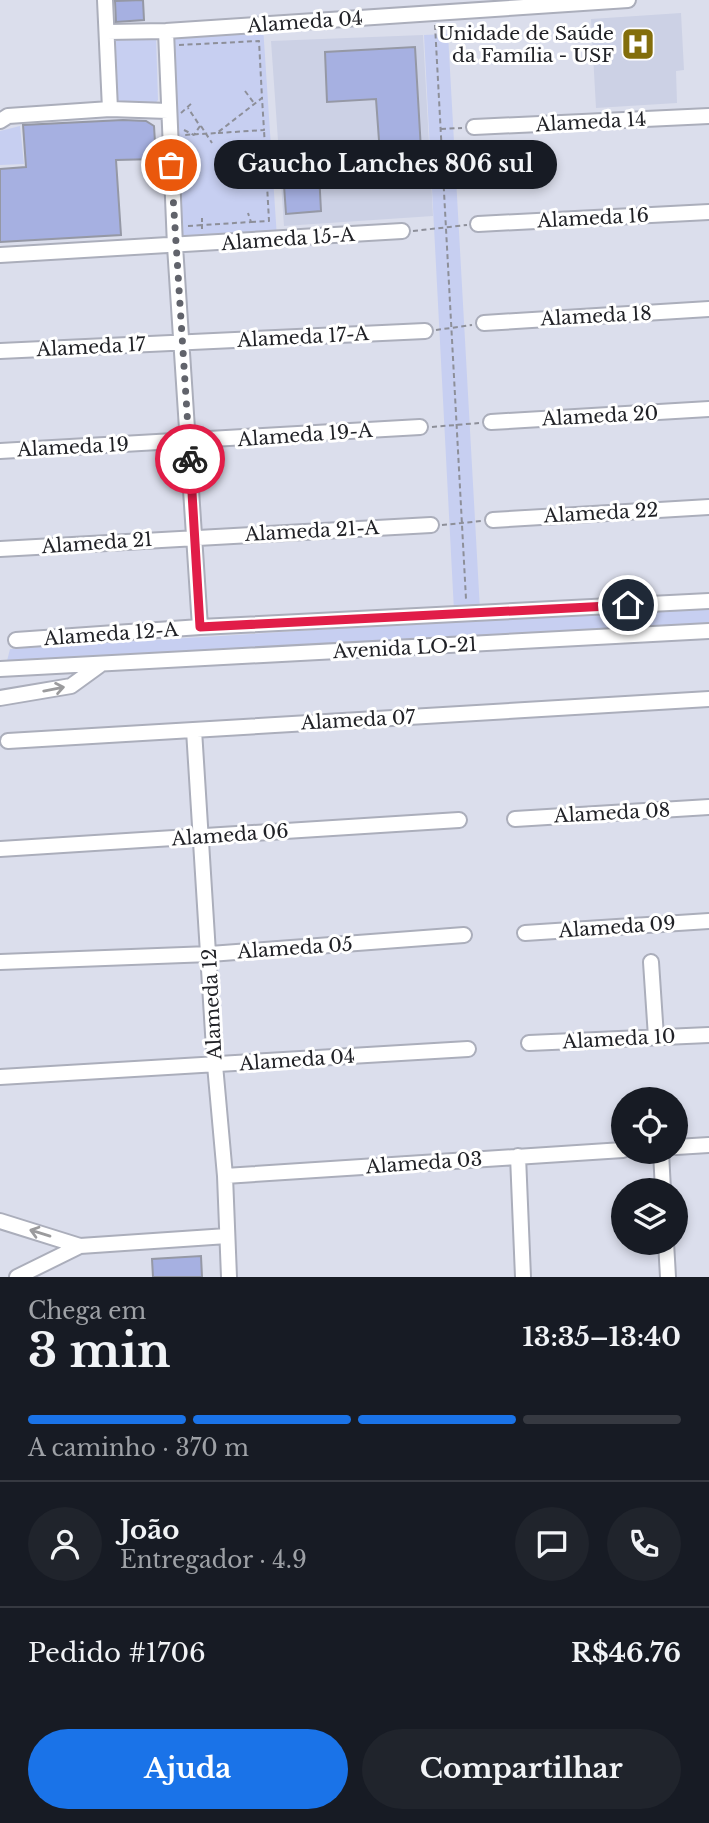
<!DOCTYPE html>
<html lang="pt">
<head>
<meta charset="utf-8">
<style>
  :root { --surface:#171b24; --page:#20242c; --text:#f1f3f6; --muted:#9ea1a6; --line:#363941; --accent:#1a73e8 }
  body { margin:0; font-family:"Libre Baskerville",serif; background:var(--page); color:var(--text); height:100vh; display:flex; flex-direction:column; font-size:26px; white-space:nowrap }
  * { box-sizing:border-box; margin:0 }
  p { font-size:23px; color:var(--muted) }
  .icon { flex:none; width:38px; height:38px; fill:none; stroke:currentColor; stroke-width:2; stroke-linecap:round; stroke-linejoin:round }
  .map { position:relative; height:1277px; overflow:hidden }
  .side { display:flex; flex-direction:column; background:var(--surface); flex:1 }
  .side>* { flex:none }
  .controls { position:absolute; left:611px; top:1087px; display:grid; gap:14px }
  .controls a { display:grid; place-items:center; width:77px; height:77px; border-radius:50%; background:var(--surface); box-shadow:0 4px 10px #0003; font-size:35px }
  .pin { position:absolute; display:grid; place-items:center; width:60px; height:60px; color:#fff; margin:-30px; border:4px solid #fff; border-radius:50%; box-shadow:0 2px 7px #0007 }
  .courier { position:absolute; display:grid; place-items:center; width:70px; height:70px; margin:-35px; border:5px solid #e11d48; border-radius:50%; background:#fff; color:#222; box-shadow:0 2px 9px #0007 }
  .bubble { position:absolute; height:49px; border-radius:24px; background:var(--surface); box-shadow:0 4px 10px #0003; font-size:23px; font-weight:800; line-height:49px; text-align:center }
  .overview em { font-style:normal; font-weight:800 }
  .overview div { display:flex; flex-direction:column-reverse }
  .overview { display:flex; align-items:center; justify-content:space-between; height:119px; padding:0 28px }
  h1 { font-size:46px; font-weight:800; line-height:52px }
  .bar { display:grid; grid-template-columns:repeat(4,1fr); gap:10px 7px; align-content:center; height:84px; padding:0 28px }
  .bar i { height:9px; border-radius:5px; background:var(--line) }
  .bar .on { background:var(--accent) }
  .bar p { grid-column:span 4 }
  .line { display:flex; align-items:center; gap:18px; padding:0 28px; border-top:2px solid var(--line) }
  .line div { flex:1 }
  .round { display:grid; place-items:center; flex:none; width:74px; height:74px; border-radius:37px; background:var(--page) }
  .cta { display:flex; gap:14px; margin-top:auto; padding:14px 28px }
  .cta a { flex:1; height:80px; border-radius:42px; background:var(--accent); color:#fff; font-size:28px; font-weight:800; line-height:80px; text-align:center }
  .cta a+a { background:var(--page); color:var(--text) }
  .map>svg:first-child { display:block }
  .built { fill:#ccd1e5 }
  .green { fill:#c7cff1 }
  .building { fill:#a6b0e1; stroke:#9598a5; stroke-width:2 }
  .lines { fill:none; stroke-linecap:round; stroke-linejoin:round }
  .minor-casing { stroke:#abaebb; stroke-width:18 }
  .path { stroke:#8d8f99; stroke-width:2; stroke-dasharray:5 3.5; stroke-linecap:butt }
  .minor { stroke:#fff; stroke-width:14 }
  .oneway { stroke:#9b9b9d }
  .done { stroke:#61636b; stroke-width:7; stroke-dasharray:0 12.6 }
  .route { stroke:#e11d48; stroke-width:9 }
  .labels { text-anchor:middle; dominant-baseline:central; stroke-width:6; stroke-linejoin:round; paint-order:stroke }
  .street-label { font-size:19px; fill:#202126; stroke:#fff }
  .poi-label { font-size:19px; fill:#202126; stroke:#fff; text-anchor:end }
</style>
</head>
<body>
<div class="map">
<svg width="709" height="1277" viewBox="0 0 709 1277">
  <rect width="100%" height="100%" fill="#dbdeec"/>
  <!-- built -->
  <path class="built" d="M681,13L684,70L676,71L677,103L596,108L591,19Z
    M423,35L433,216L284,226L271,41Z"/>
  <!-- green -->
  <path class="green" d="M263,26L277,238L176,245L167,32Z
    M448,34L480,610L454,611L424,35Z
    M156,36L158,100L152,107L113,108L110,37Z
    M20,126L24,164L0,165V131Z
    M709,608V623L6,665L10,649L557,615Z"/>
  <!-- building -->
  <path class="building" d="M143,0L144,20L116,22L115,1Z
    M415,47L422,167L381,168L376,99L327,102L325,52Z
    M123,120L146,121L154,126L156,159L116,160L121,235L0,242V169L26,167L23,125Z
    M318,154L321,211L286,214L282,156Z
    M201,1256L202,1277H153L152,1259Z"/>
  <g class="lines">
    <defs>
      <path id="minor" d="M105,0L110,109
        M166,31L175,246L200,627
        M107,32L166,31L628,0
        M0,121L8,116L110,109L168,111
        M474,127L709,116
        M478,224L709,212
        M0,255L402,231
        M484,323L709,309
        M0,351L425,331
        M491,422L709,409
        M0,451L420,427
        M493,520L709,507
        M0,549L431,525
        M16,640L200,627L709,601
        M0,669L709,631
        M0,698L71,686L100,665
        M194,730L215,1065L225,1176L229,1277
        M8,741L709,699
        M515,819L709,807
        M0,849L459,820
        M525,933L709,921
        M0,962L210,954L464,935
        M651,962L656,1037
        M529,1043L709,1035
        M0,1077L468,1049
        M676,1147L709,1145
        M661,1152L663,1190
        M518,1156L523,1277
        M225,1176L623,1150
        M0,1221L80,1246L227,1236
        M666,1242L668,1277
        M17,1277L80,1246"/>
    </defs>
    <!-- minor casing -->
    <use href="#minor" class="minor-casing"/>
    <!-- path -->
    <path class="path" d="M435,25L466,599
      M179,45L259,41L262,98L217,133L184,135
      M245,91L254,103
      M181,113L193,102
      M201,126L212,143
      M441,129L462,128
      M184,130L194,135L200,126L188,108
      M218,133L264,130L262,98
      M248,175L266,183
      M185,176L202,175
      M251,222L269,221L264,130
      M188,226L202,225V218
      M202,229V225L251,222L248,213
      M413,231L467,225
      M436,330L472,325
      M432,427L479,423
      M442,525L482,521"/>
    <!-- minor -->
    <use href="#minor" class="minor"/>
  </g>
  <!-- one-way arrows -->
  <defs><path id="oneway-shaft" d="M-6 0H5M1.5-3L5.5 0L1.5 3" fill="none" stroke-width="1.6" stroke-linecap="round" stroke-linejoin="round" transform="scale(1.75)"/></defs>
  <g class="oneway">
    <use href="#oneway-shaft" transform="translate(54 689) rotate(-11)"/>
    <use href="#oneway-shaft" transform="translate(40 1233) rotate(-163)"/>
  </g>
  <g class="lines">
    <!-- done -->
    <path class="done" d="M171,165L190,459"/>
    <!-- route -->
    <path class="route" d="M190,459L200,627L628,605"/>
  </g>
  <!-- icons -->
  <defs>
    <symbol id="hospital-square" viewBox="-11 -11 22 22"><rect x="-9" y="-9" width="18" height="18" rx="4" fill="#836e0c" stroke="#fff"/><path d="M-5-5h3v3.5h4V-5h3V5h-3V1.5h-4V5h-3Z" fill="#fff"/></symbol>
  </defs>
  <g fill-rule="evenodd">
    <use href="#hospital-square" x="619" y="25" width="38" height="38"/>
  </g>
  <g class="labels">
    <!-- street labels -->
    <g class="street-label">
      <text transform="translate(305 22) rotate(-4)">Alameda 04</text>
      <text transform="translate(591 122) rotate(-3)">Alameda 14</text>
      <text transform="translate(593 218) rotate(-3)">Alameda 16</text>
      <text transform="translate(288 239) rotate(-4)">Alameda 15-A</text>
      <text transform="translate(596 316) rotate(-3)">Alameda 18</text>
      <text transform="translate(303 337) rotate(-3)">Alameda 17-A</text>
      <text transform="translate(91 347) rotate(-3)">Alameda 17</text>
      <text transform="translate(600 416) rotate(-3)">Alameda 20</text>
      <text transform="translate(305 435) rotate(-4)">Alameda 19-A</text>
      <text transform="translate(73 447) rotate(-3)">Alameda 19</text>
      <text transform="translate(601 513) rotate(-3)">Alameda 22</text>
      <text transform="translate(312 531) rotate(-3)">Alameda 21-A</text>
      <text transform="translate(97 543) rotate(-4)">Alameda 21</text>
      <text transform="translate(111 634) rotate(-4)">Alameda 12-A</text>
      <text transform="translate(405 648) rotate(-3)">Avenida LO-21</text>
      <text transform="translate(358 720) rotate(-3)">Alameda 07</text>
      <text transform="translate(612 813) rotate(-3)">Alameda 08</text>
      <text transform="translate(230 835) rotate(-4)">Alameda 06</text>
      <text transform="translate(617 927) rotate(-4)">Alameda 09</text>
      <text transform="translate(295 948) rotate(-4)">Alameda 05</text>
      <text transform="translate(212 1004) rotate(-93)">Alameda 12</text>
      <text transform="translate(619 1039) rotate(-3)">Alameda 10</text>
      <text transform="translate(297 1060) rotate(-4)">Alameda 04</text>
      <text transform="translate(424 1163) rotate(-4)">Alameda 03</text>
    </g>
    <!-- poi labels -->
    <g class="poi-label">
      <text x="614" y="33">Unidade de Saúde<tspan x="614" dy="22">da Família - USF</tspan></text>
    </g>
  </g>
</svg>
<div class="controls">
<a><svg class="icon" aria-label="locate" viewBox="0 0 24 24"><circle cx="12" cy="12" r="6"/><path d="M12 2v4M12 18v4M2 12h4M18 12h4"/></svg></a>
<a><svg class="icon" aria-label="layers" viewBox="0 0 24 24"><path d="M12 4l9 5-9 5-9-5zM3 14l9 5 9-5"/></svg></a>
</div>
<div class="pin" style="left:171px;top:165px;background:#ea580c"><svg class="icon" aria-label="bag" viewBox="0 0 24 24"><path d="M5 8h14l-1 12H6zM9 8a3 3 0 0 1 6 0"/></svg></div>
<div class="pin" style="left:628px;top:605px;background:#1f2937"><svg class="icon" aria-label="home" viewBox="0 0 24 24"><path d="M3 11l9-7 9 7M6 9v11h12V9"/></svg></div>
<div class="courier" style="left:190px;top:459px"><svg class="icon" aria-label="bike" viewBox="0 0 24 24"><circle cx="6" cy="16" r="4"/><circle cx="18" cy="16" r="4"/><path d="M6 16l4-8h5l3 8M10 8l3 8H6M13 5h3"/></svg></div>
<div class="bubble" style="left:214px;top:140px;width:343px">Gaucho Lanches 806 sul</div>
</div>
<section class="side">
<div class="overview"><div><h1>3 min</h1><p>Chega em</p></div><em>13:35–13:40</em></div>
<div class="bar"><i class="on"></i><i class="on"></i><i class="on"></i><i></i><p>A caminho · 370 m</p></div>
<div class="line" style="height:126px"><a class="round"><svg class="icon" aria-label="person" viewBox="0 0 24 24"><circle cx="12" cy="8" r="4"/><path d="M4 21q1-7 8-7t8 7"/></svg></a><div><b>João</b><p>Entregador · 4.9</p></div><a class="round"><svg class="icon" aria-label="chat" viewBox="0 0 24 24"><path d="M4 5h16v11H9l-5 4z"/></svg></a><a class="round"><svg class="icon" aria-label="phone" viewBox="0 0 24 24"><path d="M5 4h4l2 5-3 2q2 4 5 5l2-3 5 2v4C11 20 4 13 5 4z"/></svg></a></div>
<div class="line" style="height:91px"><div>Pedido #1706</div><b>R$46.76</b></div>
<div class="cta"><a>Ajuda</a><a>Compartilhar</a></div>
</section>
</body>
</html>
